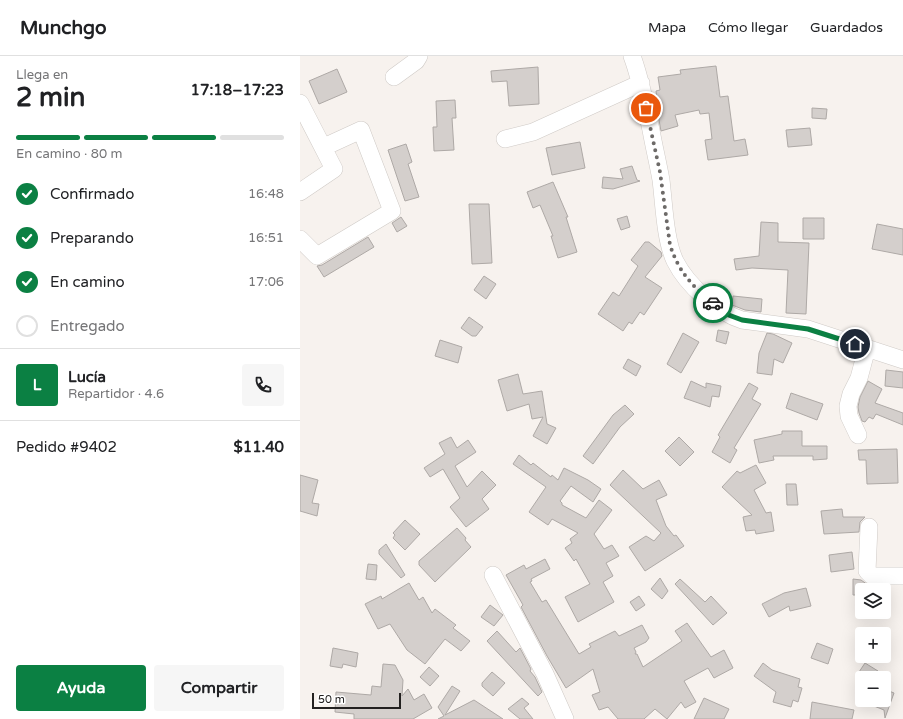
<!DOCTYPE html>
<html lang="es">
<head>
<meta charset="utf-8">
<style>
  :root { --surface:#fff; --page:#f6f6f6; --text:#202124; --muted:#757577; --line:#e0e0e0; --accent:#0b8043 }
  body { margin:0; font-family:"Varela Round",sans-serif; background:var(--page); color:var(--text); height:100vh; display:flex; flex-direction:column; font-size:15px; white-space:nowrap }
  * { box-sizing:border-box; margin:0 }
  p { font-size:13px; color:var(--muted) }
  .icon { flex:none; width:22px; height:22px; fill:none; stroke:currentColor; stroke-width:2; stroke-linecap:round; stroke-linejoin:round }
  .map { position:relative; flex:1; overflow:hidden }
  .details { display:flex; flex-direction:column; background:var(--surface); width:300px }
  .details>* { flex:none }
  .buttons { position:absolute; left:555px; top:527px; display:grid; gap:8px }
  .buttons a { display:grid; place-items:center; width:36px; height:36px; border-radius:4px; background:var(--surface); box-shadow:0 4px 16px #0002; font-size:20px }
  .scale { position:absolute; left:12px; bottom:10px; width:89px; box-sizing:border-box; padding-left:4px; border:2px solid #232120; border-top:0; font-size:11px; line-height:14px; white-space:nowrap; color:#232120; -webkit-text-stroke:3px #fff; paint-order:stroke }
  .pin { position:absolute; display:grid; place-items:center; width:34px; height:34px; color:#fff; margin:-17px; border:2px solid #fff; border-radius:50%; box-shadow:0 1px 4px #0007 }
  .courier { position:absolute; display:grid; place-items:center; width:40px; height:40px; margin:-20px; border:3px solid #0b8043; border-radius:50%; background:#fff; color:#222; box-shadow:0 1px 5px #0007 }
  .head em { font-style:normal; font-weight:700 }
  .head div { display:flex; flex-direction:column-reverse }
  .head { display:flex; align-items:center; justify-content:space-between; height:68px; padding:0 16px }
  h1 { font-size:26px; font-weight:700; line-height:30px }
  .bar { display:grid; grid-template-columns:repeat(4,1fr); gap:6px 4px; align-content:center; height:48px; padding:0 16px }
  .bar i { height:5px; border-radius:3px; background:var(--line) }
  .bar .active { background:var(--accent) }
  .bar p { grid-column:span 4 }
  .line { display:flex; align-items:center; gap:10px; padding:0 16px; border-top:1px solid var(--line) }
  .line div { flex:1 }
  .round { display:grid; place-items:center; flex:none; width:42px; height:42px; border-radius:4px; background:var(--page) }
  ol { padding:0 16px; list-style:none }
  li { display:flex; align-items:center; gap:12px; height:44px }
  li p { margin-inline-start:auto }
  li .icon { padding:4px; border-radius:50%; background:var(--accent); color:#fff; stroke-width:4 }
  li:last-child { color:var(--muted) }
  li i { width:22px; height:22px; border:2px solid var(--line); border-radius:50% }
  .action { display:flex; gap:8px; margin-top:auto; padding:8px 16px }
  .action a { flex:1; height:46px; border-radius:4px; background:var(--accent); color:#fff; font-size:16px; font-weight:700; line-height:46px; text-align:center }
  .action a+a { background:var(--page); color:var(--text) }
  header { display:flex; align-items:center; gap:24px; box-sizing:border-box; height:56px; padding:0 20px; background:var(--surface); border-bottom:1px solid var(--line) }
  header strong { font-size:19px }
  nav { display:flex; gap:22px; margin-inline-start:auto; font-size:14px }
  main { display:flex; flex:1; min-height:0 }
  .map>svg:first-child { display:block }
  .building { fill:#d4cfcc; stroke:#aea9a6 }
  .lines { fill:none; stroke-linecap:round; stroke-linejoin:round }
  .minor-casing { stroke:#cfcac6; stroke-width:18 }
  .minor { stroke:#fff; stroke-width:17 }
  .done { stroke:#6d6a68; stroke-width:4; stroke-dasharray:0 7.2 }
  .route { stroke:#0b8043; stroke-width:5 }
</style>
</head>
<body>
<header>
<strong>Munchgo</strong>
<nav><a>Mapa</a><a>Cómo llegar</a><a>Guardados</a></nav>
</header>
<main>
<section class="details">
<div class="head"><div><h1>2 min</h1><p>Llega en</p></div><em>17:18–17:23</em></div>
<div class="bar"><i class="active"></i><i class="active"></i><i class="active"></i><i></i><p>En camino · 80 m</p></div>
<ol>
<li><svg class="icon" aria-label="check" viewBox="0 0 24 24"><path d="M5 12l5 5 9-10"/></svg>Confirmado<p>16:48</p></li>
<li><svg class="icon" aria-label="check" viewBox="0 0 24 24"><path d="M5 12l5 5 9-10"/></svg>Preparando<p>16:51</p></li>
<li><svg class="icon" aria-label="check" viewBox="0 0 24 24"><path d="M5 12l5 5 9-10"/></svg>En camino<p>17:06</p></li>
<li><i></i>Entregado</li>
</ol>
<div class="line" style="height:72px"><b class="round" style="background:var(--accent);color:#fff">L</b><div><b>Lucía</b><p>Repartidor · 4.6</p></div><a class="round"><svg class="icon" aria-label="phone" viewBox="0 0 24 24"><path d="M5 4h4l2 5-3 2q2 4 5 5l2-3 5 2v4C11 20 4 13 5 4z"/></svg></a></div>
<div class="line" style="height:52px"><div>Pedido #9402</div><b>$11.40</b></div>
<div class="action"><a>Ayuda</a><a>Compartir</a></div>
</section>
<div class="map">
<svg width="603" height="663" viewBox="0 0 603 663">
  <rect width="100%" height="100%" fill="#f7f2ee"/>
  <!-- building -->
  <path class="building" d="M416,10L420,41L428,40L434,85L445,83L448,99L408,104L405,84L412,83L409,57L400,58L399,54L375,59L378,70L361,75L357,53L358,52L356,35L360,34L358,21L381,18L380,14Z
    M238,11L239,48L209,50L207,25L192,26L191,15Z
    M37,13L47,36L19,48L9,25Z
    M155,44L156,62H152L154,94L134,95L133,71H137L136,45Z
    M512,52L527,53L526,63L512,62Z
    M510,72L512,89L488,91L486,74Z
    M280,86L285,112L252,119L246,92Z
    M106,88L112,106L108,108L119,141L105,145L88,94Z
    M332,110L337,124L340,125L313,133L302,132L303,121L323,123L320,113Z
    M253,126L268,161H266L277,196L258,202L251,180H253L240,149L233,152L227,136Z
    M169,148H189L192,207L172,208Z
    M327,160L330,171L321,174L317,163Z
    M101,161L107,170L97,176L92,167Z
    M503,162H524V183H503Z
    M461,166L478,167V186L509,187L506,258L486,257L488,214L452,212L436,214L434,203L459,200Z
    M577,168L603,173V199L572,193Z
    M68,181L74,191L24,221L17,210L22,209Z
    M345,186H349L361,196L362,200L345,221L362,232L344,259L340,256L332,268L329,266L323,275L298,258L313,236L319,240L338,210L331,204Z
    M184,220L196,228L186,243L174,234Z
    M433,240L462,243L461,256L445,254L432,249Z
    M169,261L183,271L176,280H172L161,272Z
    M418,274L429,276L426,288L416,285Z
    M383,277L399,286L381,317L367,308Z
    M467,277L473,278L492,287L483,307L474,303L472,319L457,317L459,297Z
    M140,284L162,291L158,307L135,300Z
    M328,303L341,310L336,320L323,312Z
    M586,314L603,316V332L585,330Z
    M218,318L223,338L242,335L247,368L256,372L247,388L233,380L243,361L232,363L229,348L207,355L198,324Z
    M391,325L406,332V327L421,330L419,341L412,340L410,351L384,342Z
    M568,325L582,333L575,347L603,357V369L576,358L573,363L569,361L565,366L562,365L559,357L558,351L560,341Z
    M449,327L458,332L452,343L461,348L434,392L437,394L430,407L412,396L420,381L418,379Z
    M491,337L523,348L517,364L486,352Z
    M325,349L334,358L320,371L293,408L283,400L313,359Z
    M482,375H502V390H527V403L513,404V400H473L474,404L459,407L454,384L482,378Z
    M151,381L157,392L168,384L176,396L155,410L167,431L182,415L196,429L182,443L189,453L166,471L150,451L160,442L143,413L130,421L124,412L145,398L139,387Z
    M379,381L394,396L380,410L365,395Z
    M597,393L598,427L567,428L566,404H559L558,394Z
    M219,399L231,409L233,407L251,421L252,419L258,424L264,412L288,424L301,433L293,446L271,430L260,445L262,447V449L286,462L299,444L312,454L294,478L304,493L312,489L319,500L306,507L313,520L303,526L314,546L278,566L265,541L290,528L276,503L274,505L265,492L272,487L270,483L278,477L252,463L248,469L229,456L246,431L213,408Z
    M456,409L466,427L454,434L466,457L471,456L474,475L456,478L455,474L446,475L443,461L452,459L422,431L437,415L440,417Z
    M323,414L343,433L359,424L367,439L356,444L366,470L374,480L376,479L384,490L345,515L329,491L346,480L354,485L361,477L310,429Z
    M0,419L18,424L12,447L19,448L17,460L0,455Z
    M486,428H496L498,449H487Z
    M542,453L543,461H565L560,466L559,476L524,478L521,455Z
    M105,464L120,478L105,494L93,482L95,479L93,477Z
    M157,472L166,482L165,484L171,491L135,526L119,509V505Z
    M86,488L105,519L101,522L79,498V494Z
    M552,496L554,513L531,516L529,499Z
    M245,503L250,513L231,523L232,525L230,526L242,546L246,544L279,598L291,591L289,588L315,575L319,580L342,569L349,582L346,586L334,592L336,596L335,598H337L343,611L382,585L375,575L387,567L411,601L424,594L433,612L414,622L408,612L384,625L396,646L385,652L381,646L367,663L355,653L344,663H318L308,651L299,654L292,639L300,636L293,613L266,632L247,600L221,551L223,549L206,519L224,509L226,513Z
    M68,508L77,509L76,524L66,523Z
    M360,522L368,535L362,543L351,533Z
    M380,523L405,546L411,540L427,557L413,569L375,528Z
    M553,523L561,524L568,529L578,530L577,534H562V539H553Z
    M109,527L119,544L123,541L132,557L135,553L156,569L153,572L170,585L161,595L145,583L125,608L107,594L90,568L78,573L65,548L81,540L82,543Z
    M506,532L511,550L490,555L489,550L469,561L462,548L484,537Z
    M339,540L345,549L336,555L330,546Z
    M190,549L203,559L194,570L181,561Z
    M197,575L216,596L220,592L231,613L230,615L235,621L242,636L238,640L187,585Z
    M517,587L533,593L528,608L511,602Z
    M33,592L58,597L56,611L43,608L42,612L30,610Z
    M463,607L472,614L500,623L498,631L502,632L498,646L493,644L491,651L473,646L476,636L454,620Z
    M565,607L578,615L574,622H567L559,616Z
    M83,608L95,609L103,624L102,640L108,633L114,644L124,638L132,652L113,663H54V658L35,656L36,636L71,639L72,630L81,631Z
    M129,611L139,620L130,630L120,621Z
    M192,616L205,627L193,640L182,630V627Z
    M152,630L160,635L145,659L174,644L203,663H138L144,660L138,651Z
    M584,633L594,637L585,662L584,654L559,644H584Z
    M222,642L229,648L224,652L233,663H220L208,653Z
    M404,642L429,653L424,663H394Z
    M512,646L554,654L552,663H510Z"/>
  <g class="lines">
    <defs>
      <path id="minor" d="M332,0C341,24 345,48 351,74C354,91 358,107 361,124C364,148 365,184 375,205C387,229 417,256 442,264L508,273L603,304
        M94,21L116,5L119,0
        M0,47L34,113L0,136
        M205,83L233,76L341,27
        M0,183L17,200L92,155L61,74L24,91
        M558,379L549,360L548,350L551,338L559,322L567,292
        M569,471L567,515L572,520H603
        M193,519L245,618L265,663"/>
    </defs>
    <!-- minor casing -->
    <use href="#minor" class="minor-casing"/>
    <!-- minor -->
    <use href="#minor" class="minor"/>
  </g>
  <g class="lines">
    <!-- done -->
    <path class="done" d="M346,52L360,116L370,189C379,216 391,229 413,247"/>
    <!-- route -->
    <path class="route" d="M413,247L426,258L442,264L508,273L555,288"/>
  </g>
</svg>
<div class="buttons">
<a><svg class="icon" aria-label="layers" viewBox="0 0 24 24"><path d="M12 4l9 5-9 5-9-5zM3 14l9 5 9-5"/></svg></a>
<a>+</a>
<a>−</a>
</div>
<div class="scale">50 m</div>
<div class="pin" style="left:346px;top:52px;background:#ea580c"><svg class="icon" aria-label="bag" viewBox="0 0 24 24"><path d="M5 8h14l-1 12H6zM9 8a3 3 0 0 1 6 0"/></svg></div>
<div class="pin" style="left:555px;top:288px;background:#1f2937"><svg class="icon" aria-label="home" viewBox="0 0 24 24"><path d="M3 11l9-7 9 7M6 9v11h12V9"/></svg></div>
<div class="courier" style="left:413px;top:247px"><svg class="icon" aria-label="car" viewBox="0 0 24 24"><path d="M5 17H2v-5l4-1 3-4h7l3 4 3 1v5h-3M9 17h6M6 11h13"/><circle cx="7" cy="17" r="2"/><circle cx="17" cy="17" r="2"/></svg></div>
</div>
</main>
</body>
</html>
